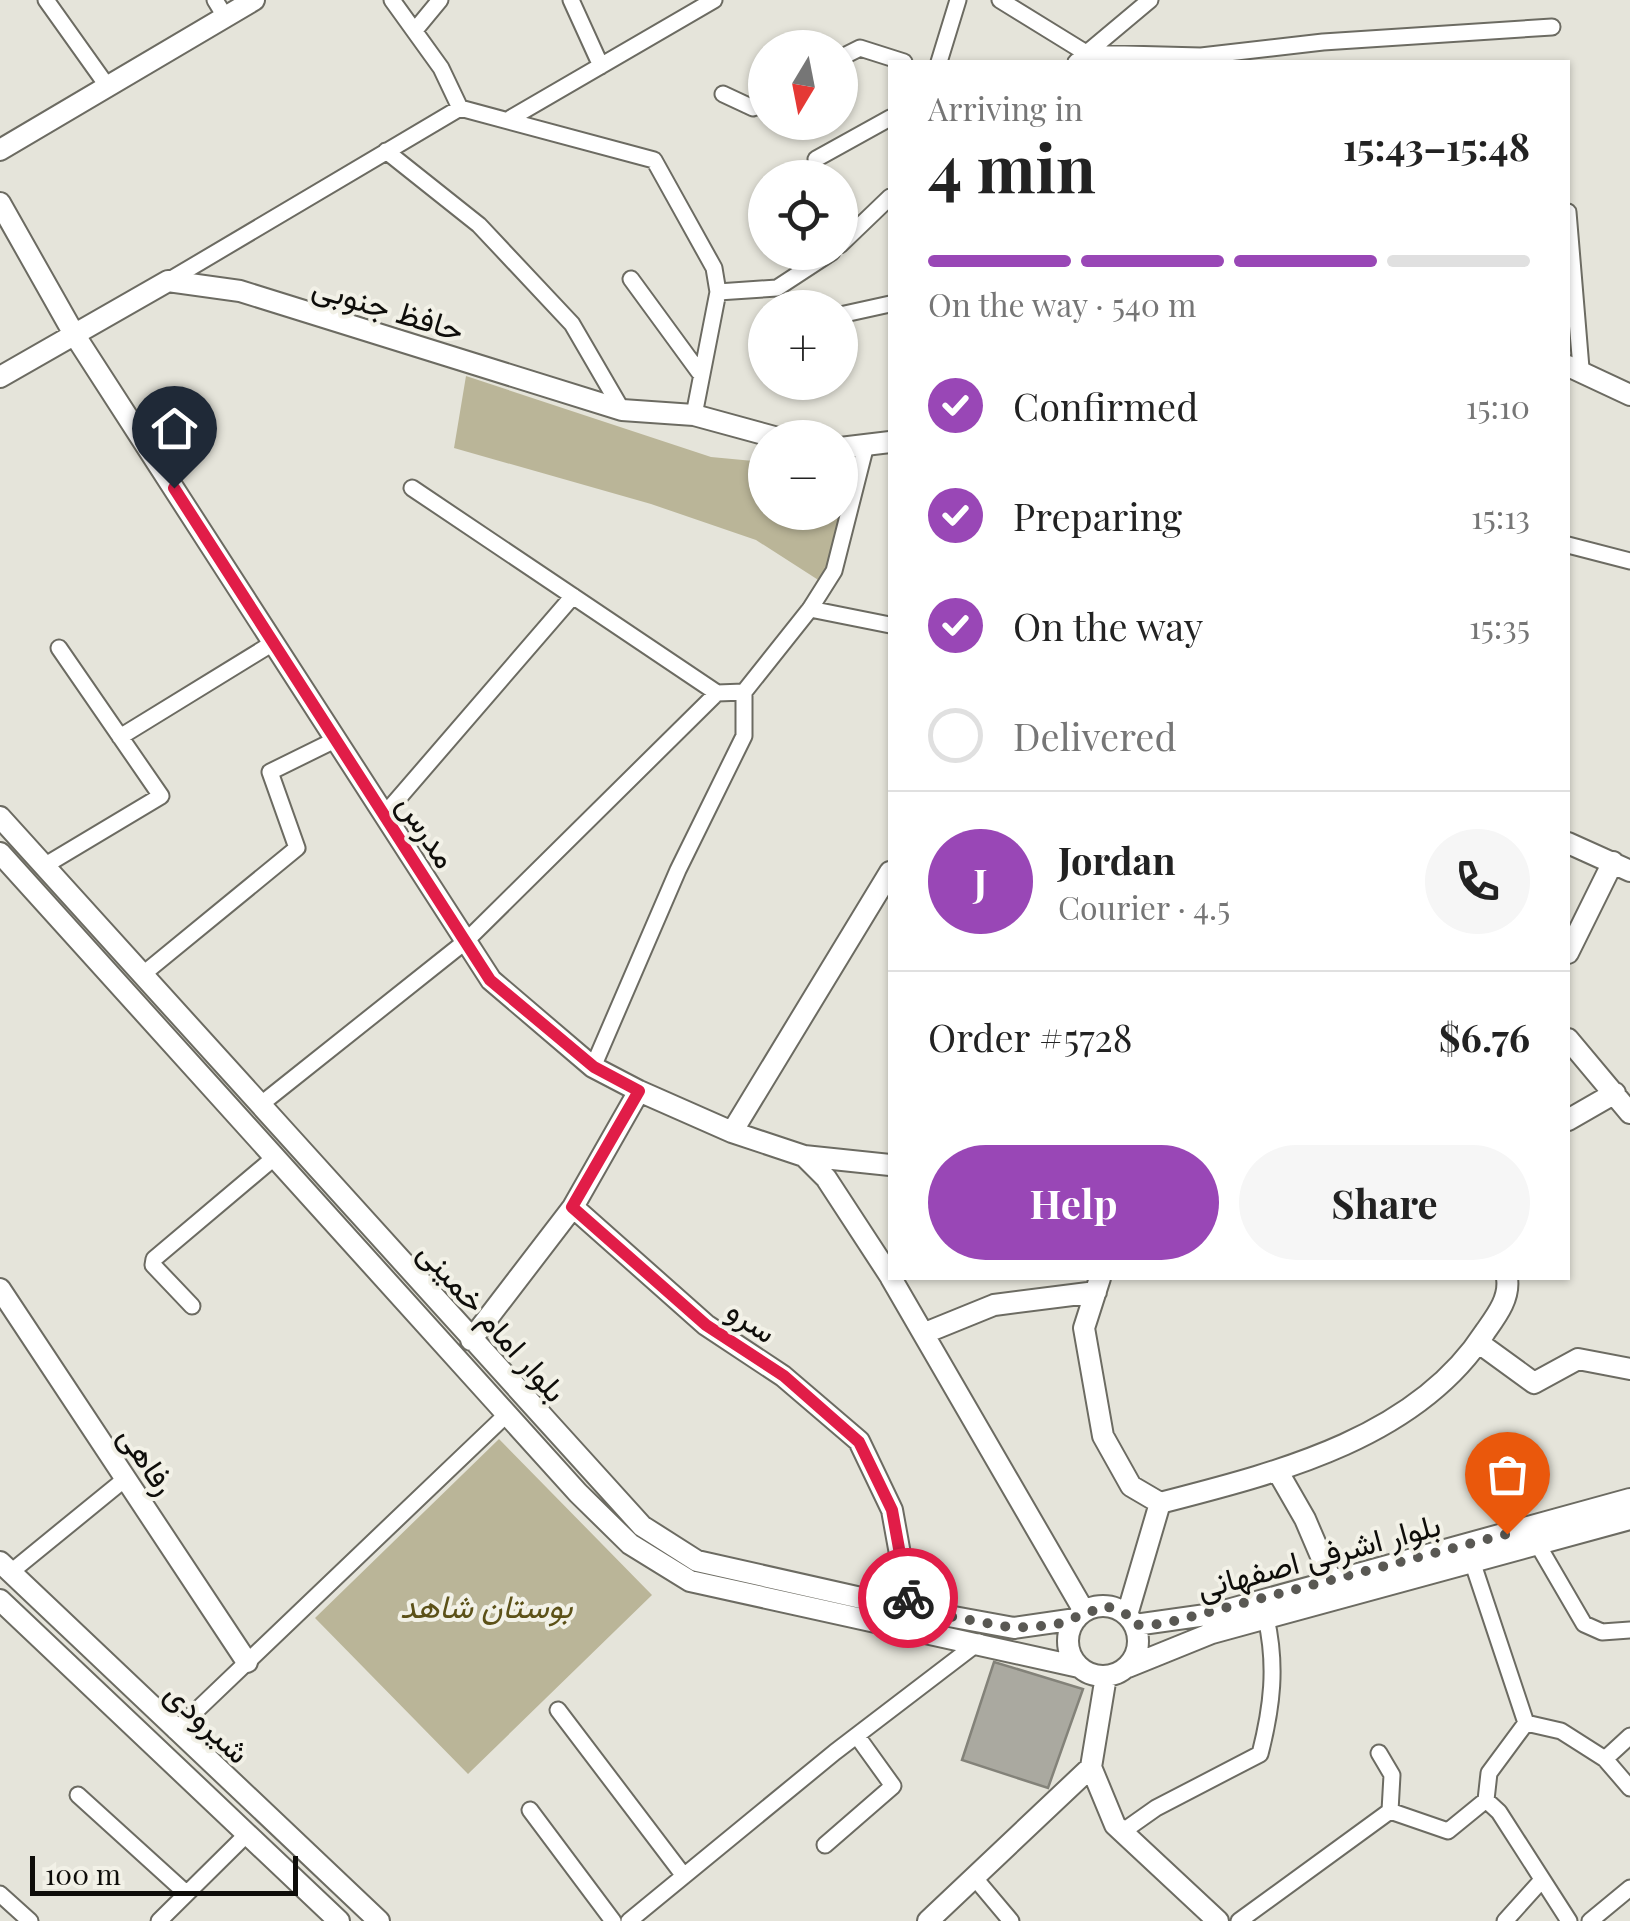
<!DOCTYPE html>
<html lang="en">
<head>
<meta charset="utf-8">
<style>
  :root { --surface:#fff; --page:#f6f6f6; --text:#222; --muted:#767676; --line:#e0e0e0; --accent:#9947b6 }
  body { margin:0; font-family:"Playfair Display",Vazirmatn,serif; background:var(--page); color:var(--text); height:100vh; display:flex; flex-direction:column; font-size:38px; white-space:nowrap }
  * { box-sizing:border-box; margin:0 }
  p { font-size:32px; color:var(--muted) }
  .icon { flex:none; width:55px; height:55px; fill:none; stroke:currentColor; stroke-width:2; stroke-linecap:round; stroke-linejoin:round }
  .map { position:relative; flex:1; overflow:hidden }
  .panel { position:absolute; left:888px; top:60px; width:682px; height:1220px; display:flex; flex-direction:column; background:var(--surface); border-radius:0px; box-shadow:0 2px 8px #0004 }
  .panel>* { flex:none }
  .needle { width:65px; rotate:190deg }
  .controls { position:absolute; left:748px; top:30px; display:grid; gap:20px }
  .controls a { display:grid; place-items:center; width:110px; height:110px; border-radius:50%; background:var(--surface); box-shadow:0 2px 8px #0004; font-size:50px }
  .scale { position:absolute; left:30px; bottom:25px; width:268px; box-sizing:border-box; padding-left:10px; border:5px solid #0e0d0a; border-top:0; font-size:28px; line-height:35px; white-space:nowrap; color:#0e0d0a; -webkit-text-stroke:8px #f2f1e7; paint-order:stroke }
  .pin { position:absolute; display:grid; place-items:center; width:85px; height:85px; color:#fff; margin:-102px -42px; border-radius:50% 50% 50% 0; rotate:-45deg; box-shadow:0 0 10px #0007 }
  .pin .icon { rotate:45deg }
  .courier { position:absolute; display:grid; place-items:center; width:100px; height:100px; margin:-50px; border:8px solid #e11d48; border-radius:50%; background:#fff; color:#222; box-shadow:0 2px 12px #0007 }
  .summary em { font-style:normal; font-weight:700 }
  .summary div { display:flex; flex-direction:column-reverse }
  .summary { display:flex; align-items:center; justify-content:space-between; height:170px; padding:0 40px }
  h1 { font-size:65px; font-weight:700; line-height:75px }
  .bar { display:grid; grid-template-columns:repeat(4,1fr); gap:15px 10px; align-content:center; height:120px; padding:0 40px }
  .bar i { height:12px; border-radius:8px; background:var(--line) }
  .bar .active { background:var(--accent) }
  .bar p { grid-column:span 4 }
  .line { display:flex; align-items:center; gap:25px; padding:0 40px; border-top:2px solid var(--line) }
  .line div { flex:1 }
  .round { display:grid; place-items:center; flex:none; width:105px; height:105px; border-radius:52px; background:var(--page) }
  ol { padding:0 40px; list-style:none }
  li { display:flex; align-items:center; gap:30px; height:110px }
  li p { margin-inline-start:auto }
  li .icon { padding:10px; border-radius:50%; background:var(--accent); color:#fff; stroke-width:4 }
  li:last-child { color:var(--muted) }
  li i { width:55px; height:55px; border:5px solid var(--line); border-radius:50% }
  .cta { display:flex; gap:20px; margin-top:auto; padding:20px 40px }
  .cta a { flex:1; height:115px; border-radius:60px; background:var(--accent); color:#fff; font-size:40px; font-weight:700; line-height:115px; text-align:center }
  .cta a+a { background:var(--page); color:var(--text) }
  .map>svg:first-child { display:block }
  .green { fill:#bab598 }
  .building { fill:#aaa9a0; stroke:#838279; stroke-width:2.5 }
  .lines { fill:none; stroke-linecap:round; stroke-linejoin:round }
  .street-casing { stroke:#6c6b62; stroke-width:19 }
  .secondary-casing { stroke:#6c6b62; stroke-width:24 }
  .street { stroke:#fff; stroke-width:15 }
  .secondary { stroke:#fff; stroke-width:20 }
  .done { stroke:#595853; stroke-width:10; stroke-dasharray:0 18 }
  .route { stroke:#e11d48; stroke-width:12 }
  .labels { text-anchor:middle; dominant-baseline:central; stroke-width:8; stroke-linejoin:round; paint-order:stroke }
  .street-label { font-size:32px; fill:#0e0d0a; stroke:#f2f1e7 }
  .park-label { font-size:32px; font-style:italic; fill:#5c5118; stroke:#f2f1e7 }
</style>
</head>
<body>
<div class="map">
<svg width="1630" height="1921" viewBox="0 0 1630 1921">
  <rect width="100%" height="100%" fill="#e5e4da"/>
  <!-- green -->
  <path class="green" d="M466,376L711,457L765,462V512H840V470L865,472L823,583L756,540L651,504L454,448Z
    M499,1439L652,1595L468,1774L315,1618Z"/>
  <!-- building -->
  <path class="building" d="M994,1662L1083,1689L1048,1788L962,1760Z"/>
  <g class="lines">
    <defs>
      <path id="street" d="M46,0L108,87
        M215,0L226,18
        M392,0L441,68L460,108
        M571,0L601,66
        M1000,0L1086,53L1201,56
        M416,29L440,0
        M840,58L860,48L904,62
        M939,62L958,0
        M1076,62L1150,0
        M1202,62L1201,56L1323,42L1552,27
        M723,94L753,108L765,104
        M511,118L714,0
        M386,151L479,225L572,324L622,410
        M816,159L890,118
        M1568,212L1581,368
        M840,245L890,197
        M631,279L699,372
        M168,281L460,108L654,160L714,268L718,292L694,415
        M718,292L777,288L832,252
        M840,315L890,304
        M412,488L717,693
        M1568,545L1630,561
        M810,609L890,625
        M120,737L273,643
        M384,815L573,596
        M44,866L161,796L59,648
        M142,975L297,848L270,772L335,740
        M593,1067L678,870L744,736V692L810,609L834,571L866,445
        M260,1105L466,941L717,693L744,692
        M192,1306L153,1265L154,1259L275,1157
        M1538,1545L1584,1624L1602,1632L1630,1630
        M1472,1561L1526,1723L1489,1773L1486,1800L1499,1812L1569,1921
        M11,1572L125,1479
        M558,1710L684,1876
        M1526,1723L1561,1731L1605,1759
        M175,1731L507,1414
        M1630,1736L1605,1759L1630,1788
        M1379,1753L1392,1775L1390,1811
        M78,1795L186,1893
        M530,1810L613,1921
        M1122,1832L1156,1808L1260,1754C1272,1707 1277,1666 1266,1618
        M825,1845L893,1786L857,1736
        M974,1877L1011,1921
        M0,1894L30,1921
        M159,1921L246,1835
        M629,1921L835,1752L979,1642
        M1239,1921L1390,1811L1448,1831L1486,1800
        M1505,1921L1541,1881
        M1590,1921L1630,1888"/>
      <path id="secondary" d="M0,150L254,0
        M0,203L74,334L491,980L593,1067L639,1091L732,1132L804,1156L890,1165
        M1568,366L1630,395
        M0,377L168,281L240,291L622,410L694,415L778,438
        M840,448L890,442
        M0,817L642,1526L697,1561L910,1609L1014,1628L1076,1619
        M1568,843L1630,871
        M0,853L578,1493L630,1544L690,1581L1079,1667
        M1568,953L1613,862
        M1568,1039L1630,1113
        M1568,1120L1615,1093
        M732,1132L890,872
        M804,1156L826,1178L890,1276
        M573,1207L706,1325L783,1376L859,1441L892,1510L910,1609
        M891,1278L1084,1611
        M1100,1278L1084,1328L1103,1436L1131,1486L1160,1503C1276,1473 1416,1439 1485,1332C1497,1315 1510,1298 1507,1278
        M0,1289L247,1662
        M925,1333L994,1305L1096,1292
        M471,1340L573,1207L639,1091
        M1479,1343L1534,1383L1578,1359L1630,1369
        M1278,1472L1305,1519L1332,1582
        M0,1562L379,1921
        M0,1600L339,1921
        M1068 1641a35 35 0 1 1 70 0a35 35 0 1 1-70 0Z
        M1127,1615L1160,1503
        M1135,1625L1213,1614L1630,1499
        M1128,1667L1212,1633L1630,1519
        M1106,1676L1091,1767L1115,1825L1218,1921
        M928,1921L1091,1767"/>
    </defs>
    <!-- street casing -->
    <use href="#street" class="street-casing"/>
    <!-- secondary casing -->
    <use href="#secondary" class="secondary-casing"/>
    <!-- street -->
    <use href="#street" class="street"/>
    <!-- secondary -->
    <use href="#secondary" class="secondary"/>
  </g>
  <g class="lines">
    <!-- done -->
    <path class="done" d="M908,1598L910,1609L1014,1628L1055,1625L1106,1606L1128,1615L1135,1625L1163,1624L1507,1534"/>
    <!-- route -->
    <path class="route" d="M174,488L490,980L594,1067L639,1091L572,1207L706,1325L784,1376L859,1442L892,1510L908,1598"/>
  </g>
  <g class="labels">
    <!-- street labels -->
    <g class="street-label">
      <text transform="translate(389 306) rotate(17)">حافظ جنوبی</text>
      <text transform="translate(429 830) rotate(57)">مدرس</text>
      <text transform="translate(753 1319) rotate(34)">سرو</text>
      <text transform="translate(494 1320) rotate(48)">بلوار امام خمینی</text>
      <text transform="translate(149 1459) rotate(56)">رفاهی</text>
      <text transform="translate(1318 1554) rotate(-15)">بلوار اشرفی اصفهانی</text>
      <text transform="translate(209 1721) rotate(43)">شیرودی</text>
    </g>
    <!-- park labels -->
    <g class="park-label">
      <text x="486" y="1604">بوستان شاهد</text>
    </g>
  </g>
</svg>
<div class="controls">
<a><svg class="needle" viewBox="-14 -14 28 28"><path d="M0-13l5 13h-10z" fill="#e53935"/><path d="M0 13l5-13h-10z" fill="#767676"/></svg></a>
<a><svg class="icon" aria-label="locate" viewBox="0 0 24 24"><circle cx="12" cy="12" r="6"/><path d="M12 2v4M12 18v4M2 12h4M18 12h4"/></svg></a>
<a>+</a>
<a>−</a>
</div>
<div class="scale">100 m</div>
<div class="pin" style="left:1507px;top:1534px;background:#ea580c"><svg class="icon" aria-label="bag" viewBox="0 0 24 24"><path d="M5 8h14l-1 12H6zM9 8a3 3 0 0 1 6 0"/></svg></div>
<div class="pin" style="left:174px;top:488px;background:#1f2937"><svg class="icon" aria-label="home" viewBox="0 0 24 24"><path d="M3 11l9-7 9 7M6 9v11h12V9"/></svg></div>
<div class="courier" style="left:908px;top:1598px"><svg class="icon" aria-label="bike" viewBox="0 0 24 24"><circle cx="6" cy="16" r="4"/><circle cx="18" cy="16" r="4"/><path d="M6 16l4-8h5l3 8M10 8l3 8H6M13 5h3"/></svg></div>
<section class="panel">
<div class="summary"><div><h1>4 min</h1><p>Arriving in</p></div><em>15:43–15:48</em></div>
<div class="bar"><i class="active"></i><i class="active"></i><i class="active"></i><i></i><p>On the way · 540 m</p></div>
<ol>
<li><svg class="icon" aria-label="check" viewBox="0 0 24 24"><path d="M5 12l5 5 9-10"/></svg>Confirmed<p>15:10</p></li>
<li><svg class="icon" aria-label="check" viewBox="0 0 24 24"><path d="M5 12l5 5 9-10"/></svg>Preparing<p>15:13</p></li>
<li><svg class="icon" aria-label="check" viewBox="0 0 24 24"><path d="M5 12l5 5 9-10"/></svg>On the way<p>15:35</p></li>
<li><i></i>Delivered</li>
</ol>
<div class="line" style="height:180px"><b class="round" style="background:var(--accent);color:#fff">J</b><div><b>Jordan</b><p>Courier · 4.5</p></div><a class="round"><svg class="icon" aria-label="phone" viewBox="0 0 24 24"><path d="M5 4h4l2 5-3 2q2 4 5 5l2-3 5 2v4C11 20 4 13 5 4z"/></svg></a></div>
<div class="line" style="height:130px"><div>Order #5728</div><b>$6.76</b></div>
<div class="cta"><a>Help</a><a>Share</a></div>
</section>
</div>
</body>
</html>
